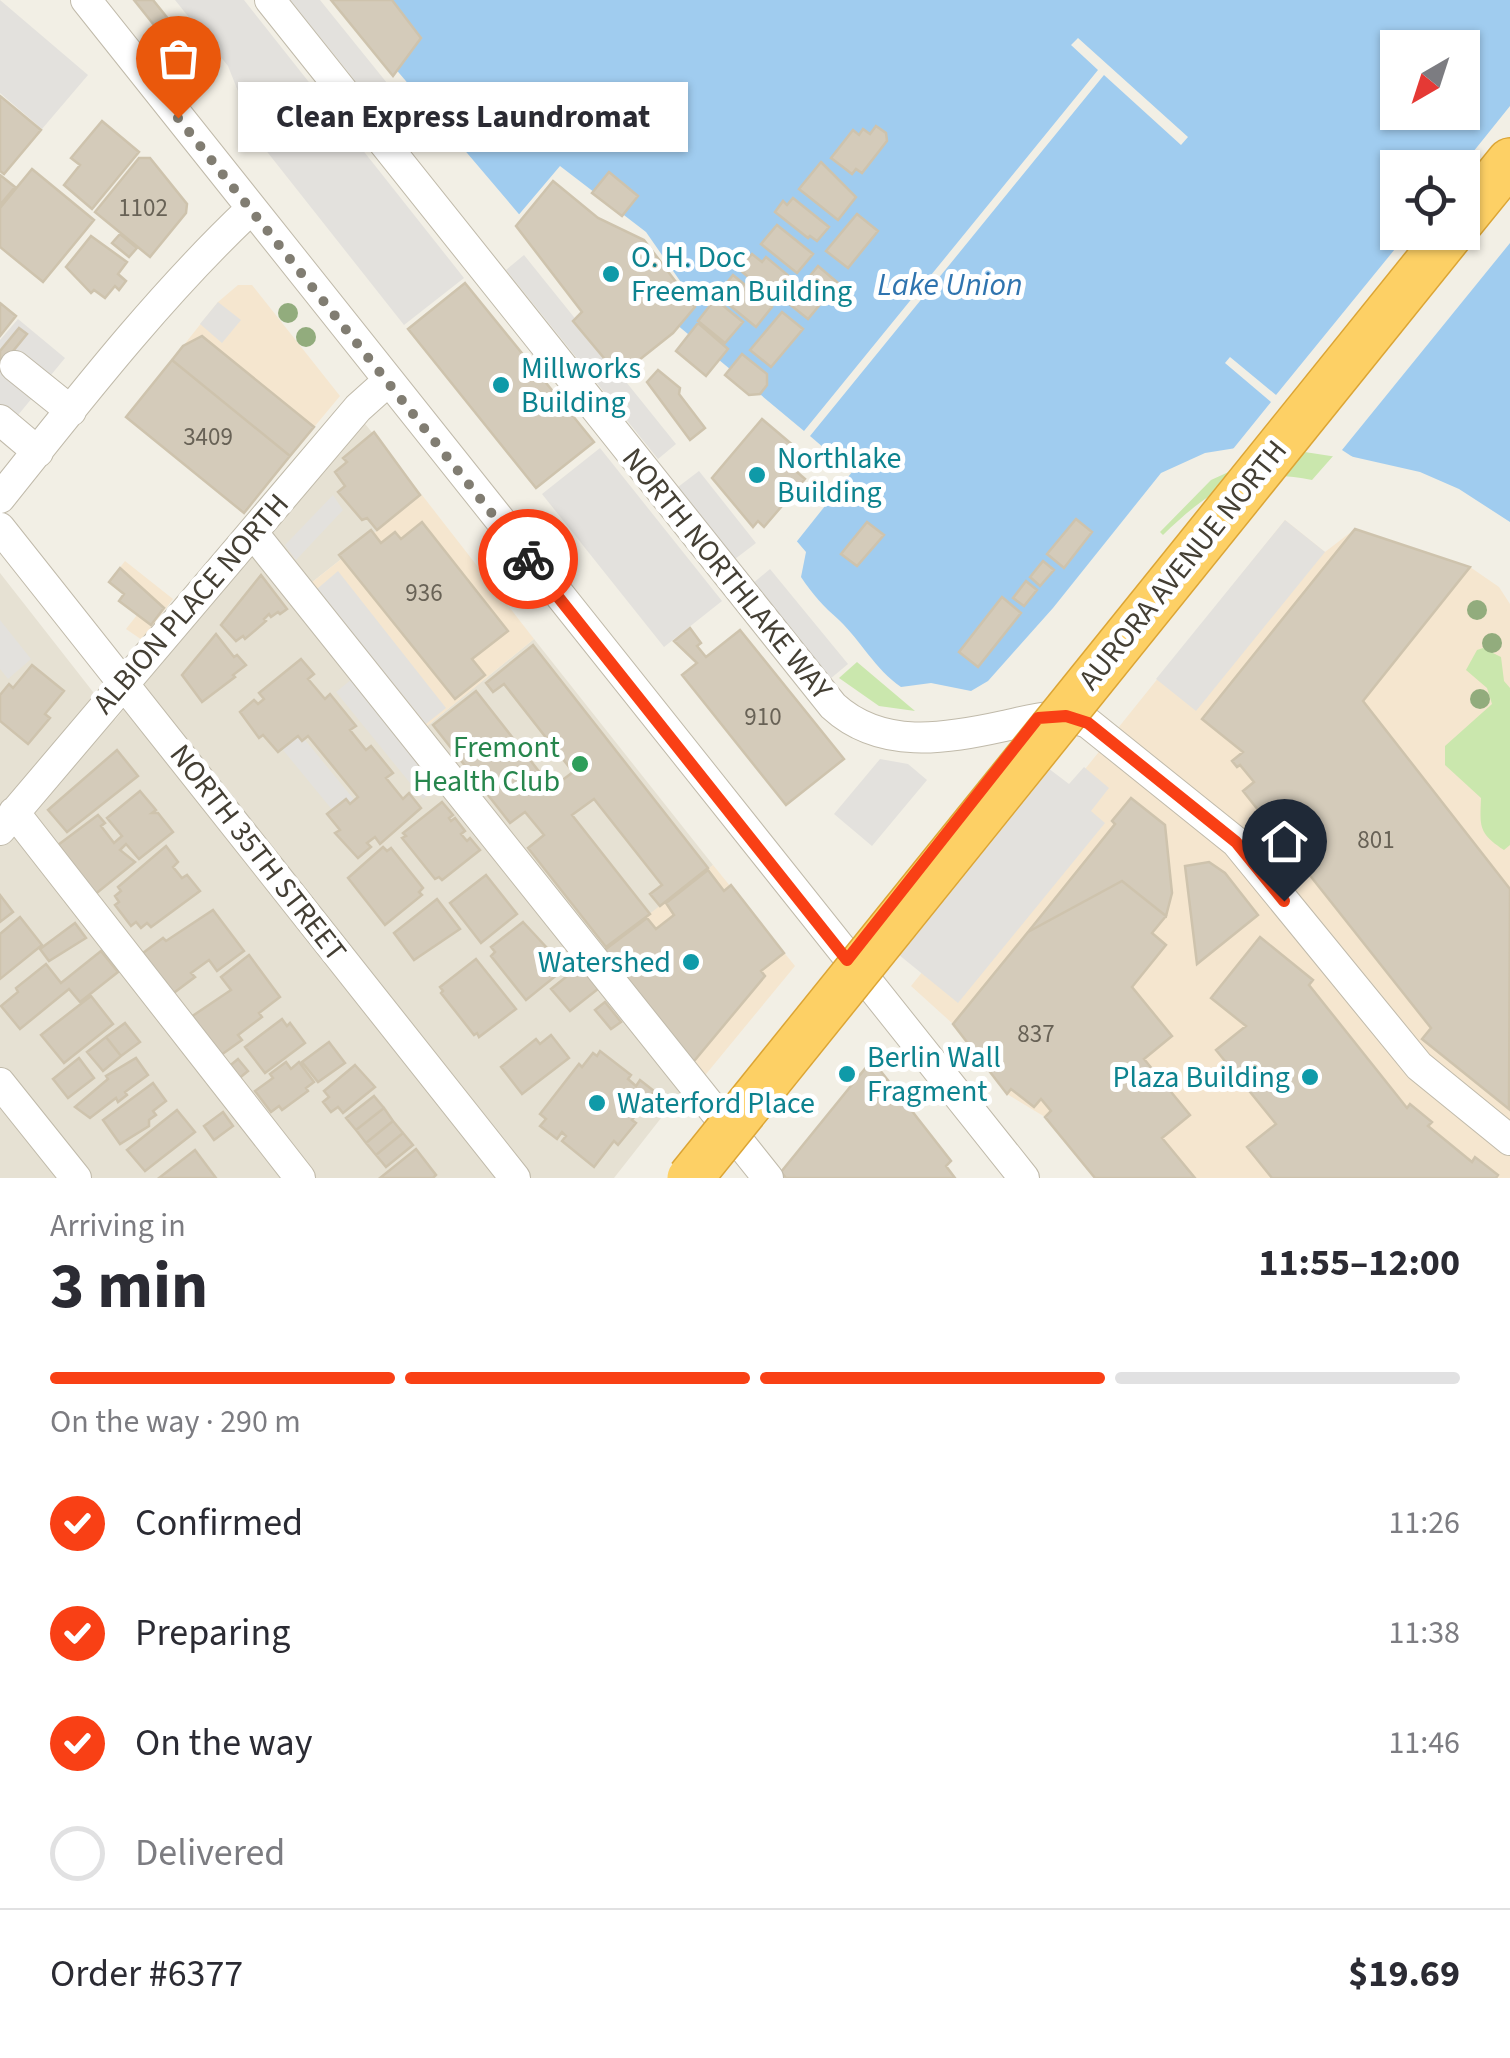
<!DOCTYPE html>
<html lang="en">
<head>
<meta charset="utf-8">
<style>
  :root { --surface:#fff; --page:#f2f2f3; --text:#2b2b33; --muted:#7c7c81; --line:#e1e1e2; --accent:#f94015 }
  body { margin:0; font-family:"Source Sans 3",sans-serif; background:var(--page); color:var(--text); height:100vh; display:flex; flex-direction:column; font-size:38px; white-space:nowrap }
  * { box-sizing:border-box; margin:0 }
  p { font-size:32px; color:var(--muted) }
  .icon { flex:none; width:55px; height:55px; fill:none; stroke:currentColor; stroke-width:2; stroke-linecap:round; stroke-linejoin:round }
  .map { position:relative; height:1178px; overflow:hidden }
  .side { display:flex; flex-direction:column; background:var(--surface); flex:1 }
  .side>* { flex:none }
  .needle { width:65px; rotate:219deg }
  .controls { position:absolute; left:1380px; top:30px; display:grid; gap:20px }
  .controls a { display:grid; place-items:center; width:100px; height:100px; border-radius:0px; background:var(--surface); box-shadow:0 2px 8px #0004; font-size:50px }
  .pin { position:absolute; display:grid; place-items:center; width:85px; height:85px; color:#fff; margin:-102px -42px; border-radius:50% 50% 50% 0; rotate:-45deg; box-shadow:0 0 10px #0007 }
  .pin .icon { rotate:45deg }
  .courier { position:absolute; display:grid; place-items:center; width:100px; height:100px; margin:-50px; border:8px solid #f94015; border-radius:50%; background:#fff; color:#222; box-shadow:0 2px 12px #0007 }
  .bubble { position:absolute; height:70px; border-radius:0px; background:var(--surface); box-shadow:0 2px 8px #0004; font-size:32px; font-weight:700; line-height:70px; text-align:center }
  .head em { font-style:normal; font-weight:700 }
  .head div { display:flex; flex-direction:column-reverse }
  .head { display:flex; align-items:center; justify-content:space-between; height:170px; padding:0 50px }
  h1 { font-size:65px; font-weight:700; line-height:75px }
  .bar { display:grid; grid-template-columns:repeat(4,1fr); gap:15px 10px; align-content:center; height:120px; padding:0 50px }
  .bar i { height:12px; border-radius:8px; background:var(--line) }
  .bar .active { background:var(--accent) }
  .bar p { grid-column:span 4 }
  .line { display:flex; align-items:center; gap:25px; padding:0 50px; border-top:2px solid var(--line) }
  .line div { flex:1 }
  ol { padding:0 50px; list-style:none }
  li { display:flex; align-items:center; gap:30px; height:110px }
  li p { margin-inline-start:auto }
  li .icon { padding:10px; border-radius:50%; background:var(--accent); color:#fff; stroke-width:4 }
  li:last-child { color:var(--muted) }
  li i { width:55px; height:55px; border:5px solid var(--line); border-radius:50% }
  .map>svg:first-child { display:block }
  .residential { fill:#e6e1d3 }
  .commercial { fill:#f5e6cf }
  .green { fill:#cae7ad }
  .parking { fill:#e3e1dd }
  .water { fill:#a0ccef; fill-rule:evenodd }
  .pier { fill:#f2efe5 }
  .building { fill:#d4cbba; stroke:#cec3ad; stroke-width:2.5 }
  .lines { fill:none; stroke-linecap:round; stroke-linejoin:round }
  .minor-casing { stroke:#c0baaa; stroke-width:32 }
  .highway-casing { stroke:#dca535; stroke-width:48 }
  .minor { stroke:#fff; stroke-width:30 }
  .highway { stroke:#fdd065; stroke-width:45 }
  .highway-bridge-casing { stroke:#dca535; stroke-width:48; stroke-linecap:butt }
  .highway-bridge { stroke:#fdd065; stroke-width:45 }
  .tree { fill:#92ac7d }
  .done { stroke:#817d72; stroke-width:10; stroke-dasharray:0 18 }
  .route { stroke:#f94015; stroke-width:12 }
  .culture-dot { fill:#0f9aa8; stroke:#fff; stroke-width:4 }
  .leisure-dot { fill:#2e9e5b; stroke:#fff; stroke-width:4 }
  .labels { text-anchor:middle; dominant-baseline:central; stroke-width:10; stroke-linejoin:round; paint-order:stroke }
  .number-label { font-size:25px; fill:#686256 }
  .culture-label { font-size:30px; fill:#0d838f; stroke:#fff; text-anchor:start }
  .street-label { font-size:30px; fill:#443f34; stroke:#fff }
  .leisure-label { font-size:30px; fill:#27864d; stroke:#fff; text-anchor:end }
  .water-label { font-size:32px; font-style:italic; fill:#2f74af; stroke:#fff }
</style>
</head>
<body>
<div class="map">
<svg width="1510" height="1178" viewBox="0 0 1510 1178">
  <rect width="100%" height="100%" fill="#f2efe5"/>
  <!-- residential -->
  <path class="residential" d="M362,420L422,495L306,587L421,731L534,639L713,865L586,964L683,1090L614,1178H0V573L115,720Z"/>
  <!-- commercial -->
  <path class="commercial" d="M238,285H252L340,396L290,456L172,360L218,302Z
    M422,495L534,639L421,731L306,587Z
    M1285,520L1325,552L1355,529L1470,567L1499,587L1510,604V1178H1095L1045,1117L1007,1094L953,1024L911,986Z
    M125,561L173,599L142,640L126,629L137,615L119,601L124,594L109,582Z
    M713,865L795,966L702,1079L601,951Z"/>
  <!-- green -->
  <path class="green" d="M1307,452L1334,455L1312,480C1246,466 1209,490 1163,535L1160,532L1211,480L1266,455Z
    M1483,648L1501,657L1504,681L1510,688V845L1504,850C1478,833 1480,826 1481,798L1445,765V746L1492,704L1487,688L1466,670L1477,650Z
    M857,662L915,711L879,706L839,678Z"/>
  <!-- parking -->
  <path class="parking" d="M0,0L88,75L42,129L0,93Z
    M175,0H244L464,278L404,325L257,139L228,66Z
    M290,0H320L387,83L369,98Z
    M524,255L676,444L658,459L506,270Z
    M218,302L241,320L222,343L200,324Z
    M18,319L65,358L0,437V340Z
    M600,448L722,601L664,647L542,494Z
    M699,471L756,543L735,559L678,487Z
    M333,495L343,510L296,560L285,545Z
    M1285,520L1325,552L1196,711L1156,679Z
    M770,569L848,664L830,679L752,584Z
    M338,571L446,708L426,724L317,589Z
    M0,620L31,659L8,679L0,669Z
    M352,679L439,786L423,799L336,692Z
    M292,724L361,808L343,823L274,739Z
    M880,759L908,764L927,780L872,846L834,814Z
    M1044,765L1069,784L1084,767L1109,788L1091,811L1105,823L958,1003L893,950Z"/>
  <!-- water -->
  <path class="water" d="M337,0H1510V522L1459,489L1420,472L1336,453L1273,442L1205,453L1161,473L1053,608L988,681L971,691L931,683L901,687C875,669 861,641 839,620C823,606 813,595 801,577L806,552ZM1398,48H1462V112H1398ZM1398,168H1462V232H1398Z"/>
  <!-- pier -->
  <path class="pier" d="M1078,38L1188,137L1181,145L1104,75L810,436L852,472L794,545L516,218L560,166L646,232L694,301L676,324L804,431L1098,70L1071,45Z
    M1510,106V243L1342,450L1368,467L1337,457L1273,447L1229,454L1271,402L1225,363L1230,357L1276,395L1408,233L1462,232L1461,167Z"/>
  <!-- building -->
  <path class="building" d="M134,0H153L210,71L198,80Z
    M331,0H392L421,38L393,76Z
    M0,96L41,130L4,174L0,171Z
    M102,121L139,152L92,209L64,185L80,165L71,158Z
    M876,126L886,133L887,141L862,173L856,169L852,174L831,158L853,130L859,135L863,129L870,134Z
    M139,158H150L187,204L186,213L150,257L95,212Z
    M821,162L856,197L838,220L799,189Z
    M32,169L94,220L43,282L0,247V208Z
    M609,172L638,196L622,216L592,193Z
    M0,175L15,187L0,205Z
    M553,181L598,218L644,240L695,307L673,333L619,376L573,321L582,312L516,226Z
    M793,198L829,227L817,241L810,236L808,238L775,212L783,201L787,205Z
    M857,214L878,231L848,268L826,251Z
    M777,225L813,254L797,273L761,244Z
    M120,234L137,248L129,257L112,243Z
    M91,236L127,262L118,274L126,281L119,290L115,286L105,298L94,290L91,293L66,267Z
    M752,254L762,262L766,257L790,277L788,279L792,282L776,301L739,269Z
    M818,266L838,283L808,319L788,303Z
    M733,275L772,307L756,327L717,295Z
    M465,283L594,442L536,488L408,329Z
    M715,299L743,322L725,343L698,321Z
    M0,303L16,316L0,336Z
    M782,312L803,329L771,367L750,350Z
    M698,323L728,349L706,376L676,351Z
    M19,328L27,334L0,367V351Z
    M202,336L314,427L290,456L172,360L183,346Z
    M742,354L767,374V385L760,394L749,395L725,375Z
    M172,360L290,456L244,513L126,417Z
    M658,370L680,388L679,394L705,428L690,440L647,382Z
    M762,419L808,458L797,472L805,479L764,527L758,521L753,527L712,478Z
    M374,432L420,495L377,530L367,518L362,520L338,492L345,486L335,472L347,462L343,458Z
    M1076,519L1092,532L1064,568L1047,554Z
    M422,522L508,631L472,659L485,675L455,699L339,555L371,530L381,543L395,532L401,539Z
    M867,522L884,535L857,566L841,554Z
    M1355,529L1470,567L1363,701L1510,889L1509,1109L1422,1039L1431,1028L1243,791L1254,782L1240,765L1237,767L1232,761L1243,752L1202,719Z
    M1043,561L1054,570L1040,586L1030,577Z
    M120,568L164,608L151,625L119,601L124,594L109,582Z
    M261,575L287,609L280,614L278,612L271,617L269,614L264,619L266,621L245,639L243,636L236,641L221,625Z
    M1026,581L1037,590L1024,606L1013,598Z
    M1002,597L1021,613L978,667L959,652Z
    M690,628L701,643L697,646L706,657L740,630L844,759L786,805L682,675L697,663L674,641Z
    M216,634L234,657L237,655L246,665L233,675L235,677L202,702L182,675Z
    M533,645L708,868L660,906L650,894L662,885L594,799L572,815L650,914L606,947L528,848L544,835L525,812L510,823L433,725L476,691L552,788L573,772L504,684L493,692L486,683Z
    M301,659L314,674L308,679L325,699L330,694L356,726L350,730L366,750L371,746L393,773L386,778L403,799L409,793L421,808L380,844L375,837L367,843L371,847L358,858L335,833L340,830L327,814L346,799L350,804L358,797L308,736L302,741L298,736L278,752L263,735L259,738L240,712L254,700L258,704L264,699L259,693Z
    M32,665L64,691L45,714L50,718L28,744L0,721V695L9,684L13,688Z
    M117,750L138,776L67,832L48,810Z
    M140,791L156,810L152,813H158L173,832L139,859L126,844L120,850L135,862L93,896L54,848L98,815L105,823L101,826L114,843L122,836L107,818Z
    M1131,798L1165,825L1172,893L1166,916L1122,881L1028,932L1115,824L1112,821Z
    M442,802L453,815L449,818L451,821L455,818L465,831L461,834L467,841L470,838L480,850L442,880L439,877L435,879L402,838L406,836L403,833Z
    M166,846L178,862L173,867L182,878L187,875L200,891L151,927L147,923L141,928L136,922L131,926L115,905L119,902L115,896L121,891L118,887Z
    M383,847L387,851L391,848L423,888L419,892L422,895L385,925L348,878Z
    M1209,862L1225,873L1258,915L1197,964L1185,866Z
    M708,870L724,891L731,885L784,953L761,971L765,976L695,1060L688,1063L602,952L647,918L656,929L674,915L666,903Z
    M486,875L517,914L481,943L450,903Z
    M1122,881L1166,916L1152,933L1166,945L1132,987L1172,1036L1144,1059L1190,1115L1162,1138L1195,1178H1095L1045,1117L1051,1111L1041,1099L1034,1107L1011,1089L1007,1094L953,1024L1028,932Z
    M0,895L13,912L0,922Z
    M437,899L460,929L414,960L394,933Z
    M213,910L244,951L217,971L209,960L191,973L195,977L167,998L135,959L163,938L166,941Z
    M20,917L42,945L0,979V934Z
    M523,922L561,963L558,965L563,970L526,1000L491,956L495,952L491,947Z
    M75,923L86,938L49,961L40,949Z
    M1260,937L1313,980L1309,985L1407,1108L1410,1104L1432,1122L1428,1126L1472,1162L1475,1157L1498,1175L1496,1178H1272L1247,1147L1276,1124L1216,1050L1246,1026L1211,998Z
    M101,951L118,972L80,1002L69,989L20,1029L1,1006L18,992L16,988L46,964L61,983Z
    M249,955L280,997L259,1013L262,1017L238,1035L242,1040L214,1060L185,1021L231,990L221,977Z
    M476,959L516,1009L479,1037L477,1033L474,1035L441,993L443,991L440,987Z
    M581,965L603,985L570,1011L551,989Z
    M91,996L113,1024L64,1063L41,1035Z
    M605,1002L621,1022L611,1029L595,1010Z
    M282,1019L287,1026L290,1023L305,1043L265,1073L245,1047Z
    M125,1023L140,1042L121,1056L106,1037Z
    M551,1035L569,1058L522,1094L501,1067L536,1039L540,1044Z
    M106,1037L121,1056L103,1071L87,1052Z
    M329,1042L345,1063L318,1082L302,1062Z
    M600,1051L631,1075L628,1079L636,1086L640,1080L654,1091L632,1120L636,1123L618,1145L614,1141L594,1167L562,1141L566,1136L562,1132L557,1139L540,1126L546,1119L540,1114L579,1064L582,1067L593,1053L597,1056Z
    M79,1058L94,1078L68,1098L53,1079Z
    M136,1058L148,1075L125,1092L127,1095L118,1102L116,1098L90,1118L75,1107L108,1079L106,1076Z
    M238,1059L248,1071L231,1085L221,1073Z
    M872,1060L951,1161L946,1166L955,1178H786L781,1172Z
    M286,1062L291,1069L299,1062L314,1082L306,1088L308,1091L282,1110L279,1106L271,1112L255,1091L273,1078L270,1074Z
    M355,1065L375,1087L343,1113L338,1107L331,1112L323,1102L329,1097L324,1091Z
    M153,1083L166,1101L153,1111L156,1115L149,1120V1126L120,1144L103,1120Z
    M374,1096L384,1108L356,1130L346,1118Z
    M384,1108L393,1121L366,1143L356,1130Z
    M177,1110L195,1132L145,1171L127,1150Z
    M223,1112L233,1126L214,1140L204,1126Z
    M393,1121L403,1133L376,1155L366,1143Z
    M403,1133L413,1145L386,1167L376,1155Z
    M416,1149L436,1175L433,1178H380Z
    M195,1150L216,1178H159Z"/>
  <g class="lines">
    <defs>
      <path id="minor" d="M86,0L1024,1178
        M270,0L833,706C881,750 945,739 1004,726C1036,719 1055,711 1088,723L1236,842L1419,1066L1510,1140
        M15,366L71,411
        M0,420L38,452
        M0,498C79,399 158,297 250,210
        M0,528L515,1178
        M253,533L768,1178
        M14,812L300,1178
        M0,830L358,408L387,382
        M0,1083L76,1178"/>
      <path id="highway" d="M1462,220L1510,161"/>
    </defs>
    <!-- minor casing -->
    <use href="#minor" class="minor-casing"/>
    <!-- highway casing -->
    <use href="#highway" class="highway-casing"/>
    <!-- minor -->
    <use href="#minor" class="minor"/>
    <!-- highway -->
    <use href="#highway" class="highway"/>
    <defs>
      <path id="highway-bridge" d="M690,1178L1452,232"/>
    </defs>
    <!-- highway-bridge casing -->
    <use href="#highway-bridge" class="highway-bridge-casing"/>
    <!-- highway-bridge -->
    <use href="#highway-bridge" class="highway-bridge"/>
  </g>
  <!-- trees -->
  <g class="tree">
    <circle cx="288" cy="313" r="10"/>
    <circle cx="306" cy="337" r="10"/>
    <circle cx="1477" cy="610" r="10"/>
    <circle cx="1492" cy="643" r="10"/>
    <circle cx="1480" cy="699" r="10"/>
  </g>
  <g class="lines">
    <!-- done -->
    <path class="done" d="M178,118L528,559"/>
    <!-- route -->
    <path class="route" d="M528,559L847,960L1038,718L1066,716L1088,723L1236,842L1284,901"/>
  </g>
  <!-- markers -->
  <g class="culture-dot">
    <circle cx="611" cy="274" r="10"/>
    <circle cx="501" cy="385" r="10"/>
    <circle cx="757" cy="475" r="10"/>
    <circle cx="691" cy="962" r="10"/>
    <circle cx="847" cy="1074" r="10"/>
    <circle cx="1310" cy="1077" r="10"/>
    <circle cx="597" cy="1103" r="10"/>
  </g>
  <circle class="leisure-dot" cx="580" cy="764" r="10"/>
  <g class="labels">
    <!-- number labels -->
    <g class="number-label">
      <text x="143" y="208">1102</text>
      <text x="208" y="437">3409</text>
      <text x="424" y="593">936</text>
      <text x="763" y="717">910</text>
      <text x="1376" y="840">801</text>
      <text x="1036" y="1034">837</text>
    </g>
    <!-- culture labels -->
    <g class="culture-label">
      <text x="631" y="257">O. H. Doc<tspan x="631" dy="34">Freeman Building</tspan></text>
      <text x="521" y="368">Millworks<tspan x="521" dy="34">Building</tspan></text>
      <text x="777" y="458">Northlake<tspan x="777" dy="34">Building</tspan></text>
      <text x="671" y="962" text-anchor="end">Watershed</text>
      <text x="867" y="1057">Berlin Wall<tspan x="867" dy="34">Fragment</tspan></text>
      <text x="1290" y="1077" text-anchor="end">Plaza Building</text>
      <text x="617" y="1103">Waterford Place</text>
    </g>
    <!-- street labels -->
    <g class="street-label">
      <text transform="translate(1183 565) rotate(-51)">AURORA AVENUE NORTH</text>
      <text transform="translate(727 574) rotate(51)">NORTH NORTHLAKE WAY</text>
      <text transform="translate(191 604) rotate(-49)">ALBION PLACE NORTH</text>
      <text transform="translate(258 853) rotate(52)">NORTH 35TH STREET</text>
    </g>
    <!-- leisure labels -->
    <g class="leisure-label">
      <text x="560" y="747">Fremont<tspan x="560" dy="34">Health Club</tspan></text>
    </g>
    <!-- water labels -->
    <g class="water-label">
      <text x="950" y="285">Lake Union</text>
    </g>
  </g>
</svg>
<div class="controls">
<a><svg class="needle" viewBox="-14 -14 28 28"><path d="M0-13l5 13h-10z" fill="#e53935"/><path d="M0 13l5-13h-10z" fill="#7c7c81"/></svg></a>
<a><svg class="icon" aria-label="locate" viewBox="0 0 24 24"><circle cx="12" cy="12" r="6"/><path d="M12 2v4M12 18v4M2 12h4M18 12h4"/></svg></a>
</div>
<div class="pin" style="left:178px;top:118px;background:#ea580c"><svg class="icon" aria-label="bag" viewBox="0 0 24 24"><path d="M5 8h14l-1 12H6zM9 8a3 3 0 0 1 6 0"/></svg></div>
<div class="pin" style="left:1284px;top:901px;background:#1f2937"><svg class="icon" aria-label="home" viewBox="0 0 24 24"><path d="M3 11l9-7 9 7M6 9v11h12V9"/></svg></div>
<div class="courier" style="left:528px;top:559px"><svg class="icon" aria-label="bike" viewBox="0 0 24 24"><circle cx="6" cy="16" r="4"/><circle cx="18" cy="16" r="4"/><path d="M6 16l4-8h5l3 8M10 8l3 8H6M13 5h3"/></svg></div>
<div class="bubble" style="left:238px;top:82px;width:450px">Clean Express Laundromat</div>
</div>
<section class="side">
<div class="head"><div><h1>3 min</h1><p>Arriving in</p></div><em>11:55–12:00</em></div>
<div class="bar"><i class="active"></i><i class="active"></i><i class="active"></i><i></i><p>On the way · 290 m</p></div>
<ol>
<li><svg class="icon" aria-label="check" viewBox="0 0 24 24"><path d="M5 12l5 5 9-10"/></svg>Confirmed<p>11:26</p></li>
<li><svg class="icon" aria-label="check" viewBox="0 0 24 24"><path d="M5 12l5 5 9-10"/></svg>Preparing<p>11:38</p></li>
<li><svg class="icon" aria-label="check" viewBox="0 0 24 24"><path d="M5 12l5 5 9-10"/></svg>On the way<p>11:46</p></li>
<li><i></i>Delivered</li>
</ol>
<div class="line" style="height:130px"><div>Order #6377</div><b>$19.69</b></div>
</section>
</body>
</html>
